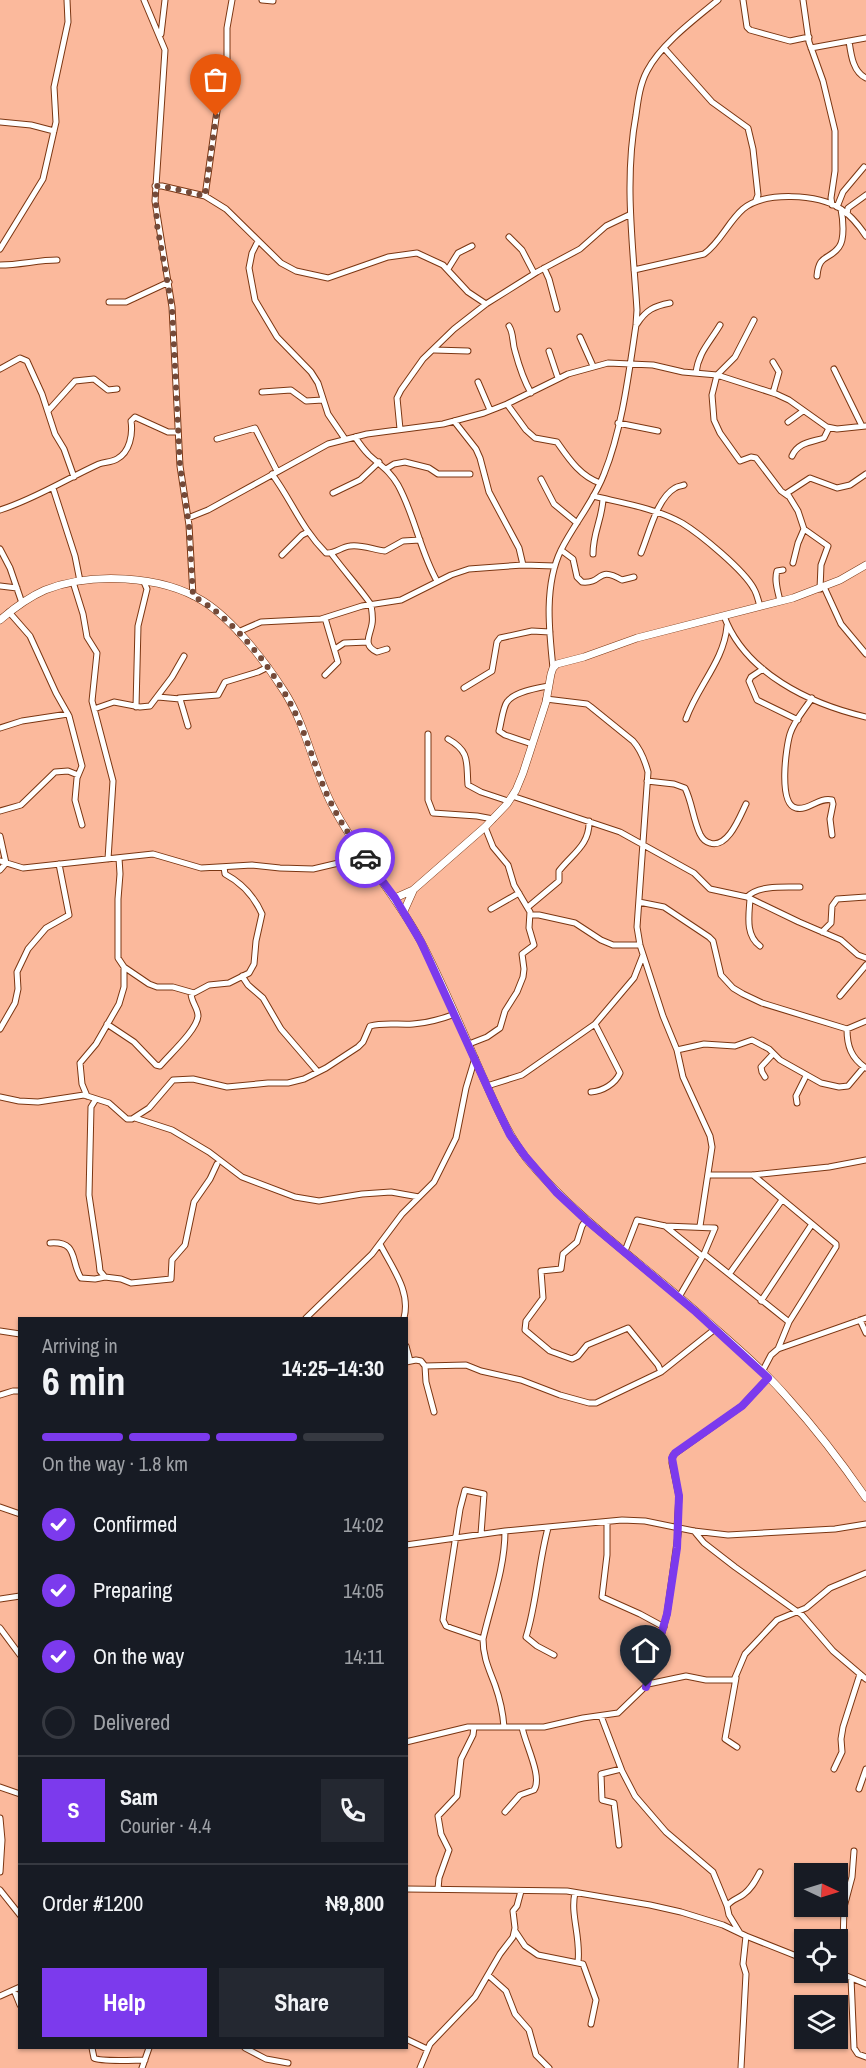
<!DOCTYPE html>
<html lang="en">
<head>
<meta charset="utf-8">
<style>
  :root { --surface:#171b24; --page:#242831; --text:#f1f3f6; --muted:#9ea1a6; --line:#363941; --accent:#7c3aed }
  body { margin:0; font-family:"Archivo Narrow",sans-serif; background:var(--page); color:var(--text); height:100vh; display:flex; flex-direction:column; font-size:22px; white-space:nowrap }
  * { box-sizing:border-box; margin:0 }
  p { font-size:20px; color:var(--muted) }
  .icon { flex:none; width:33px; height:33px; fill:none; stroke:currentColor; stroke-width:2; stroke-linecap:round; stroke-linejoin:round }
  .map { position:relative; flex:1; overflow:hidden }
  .panel { position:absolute; left:18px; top:1317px; width:390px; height:732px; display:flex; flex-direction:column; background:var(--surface); border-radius:0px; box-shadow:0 2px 4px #0004 }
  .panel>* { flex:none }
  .needle { width:39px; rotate:94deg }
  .tools { position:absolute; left:794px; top:1863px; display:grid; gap:12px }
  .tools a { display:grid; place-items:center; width:54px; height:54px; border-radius:0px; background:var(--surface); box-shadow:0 2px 4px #0004; font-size:30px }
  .pin { position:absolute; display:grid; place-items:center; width:51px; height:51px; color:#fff; margin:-62px -26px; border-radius:50% 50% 50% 0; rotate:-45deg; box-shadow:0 0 6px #0007 }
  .pin .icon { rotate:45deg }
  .courier { position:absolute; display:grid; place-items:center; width:60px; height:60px; margin:-30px; border:4px solid #7c3aed; border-radius:50%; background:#fff; color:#222; box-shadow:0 2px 8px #0007 }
  .overview em { font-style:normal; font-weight:700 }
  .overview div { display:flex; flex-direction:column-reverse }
  .overview { display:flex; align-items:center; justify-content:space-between; height:102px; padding:0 24px }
  h1 { font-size:39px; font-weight:700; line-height:45px }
  .bar { display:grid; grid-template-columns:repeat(4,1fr); gap:9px 6px; align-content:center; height:72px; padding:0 24px }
  .bar i { height:8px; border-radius:4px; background:var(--line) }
  .bar .current { background:var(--accent) }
  .bar p { grid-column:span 4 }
  .line { display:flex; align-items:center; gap:15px; padding:0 24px; border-top:2px solid var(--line) }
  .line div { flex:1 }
  .round { display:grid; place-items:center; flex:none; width:63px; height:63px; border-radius:0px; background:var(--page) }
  ol { padding:0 24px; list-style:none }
  li { display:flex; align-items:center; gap:18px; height:66px }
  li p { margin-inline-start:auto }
  li .icon { padding:6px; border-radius:50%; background:var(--accent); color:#fff; stroke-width:4 }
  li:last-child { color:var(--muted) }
  li i { width:33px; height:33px; border:3px solid var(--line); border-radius:50% }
  .primary-button { display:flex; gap:12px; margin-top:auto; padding:12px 24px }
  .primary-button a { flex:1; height:69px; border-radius:0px; background:var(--accent); color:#fff; font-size:24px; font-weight:700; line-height:69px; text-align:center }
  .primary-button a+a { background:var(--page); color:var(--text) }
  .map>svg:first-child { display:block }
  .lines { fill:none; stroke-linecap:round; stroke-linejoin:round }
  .minor-casing { stroke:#7b3612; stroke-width:7 }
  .major-casing { stroke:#7b3612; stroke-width:8 }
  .minor { stroke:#fff; stroke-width:5 }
  .major { stroke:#fff; stroke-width:7 }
  .done { stroke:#744a39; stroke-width:6; stroke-dasharray:0 10.8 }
  .route { stroke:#7c3aed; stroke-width:8 }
</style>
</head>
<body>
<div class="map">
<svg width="866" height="2068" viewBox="0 0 866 2068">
  <rect width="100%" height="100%" fill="#fbb99c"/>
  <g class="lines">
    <defs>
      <path id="minor" d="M144,0L165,50L155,201L172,307L180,466L189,525L193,596
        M262,0L273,1
        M743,0L747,27L750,30L790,41L809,37
        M803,0L809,42L823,81L835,131V171L831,198L832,205
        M161,34L165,0
        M849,41C851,55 853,72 866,78
        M664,48L712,102L748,128L753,149L758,195L756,200
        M811,48L866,38
        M0,122L31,125L54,131
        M155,186H162L205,196L226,209L281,263L296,271L328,278L388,257L417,253L443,265L468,292L486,304
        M205,196L219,97L227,60V28L232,0
        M837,207L843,192L864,167
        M847,214L848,208L866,195
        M509,237L522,250L534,273
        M258,241L252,253L249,268L255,300L277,337L311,372L318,383L328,414L345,439
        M0,249L43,179L56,122L54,87L68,22L67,0
        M0,265C20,265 38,260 57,260
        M544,268L549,279L557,309
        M448,269L458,253L472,246
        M634,270L704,254C720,243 728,222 743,209C765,191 818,194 841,209C850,215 860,227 866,236
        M817,276C819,253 829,261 839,247C845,239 843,219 841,209
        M109,302H126L169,282
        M754,320L735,357L717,375L712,395L714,420L720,433L740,461L751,457L756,458L781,491L788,496
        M637,324C646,310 654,306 670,303
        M509,326C514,334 512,342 515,351C519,366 523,379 531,393
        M580,337L593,366
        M434,350L468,351
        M549,351L558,378
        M773,362L779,372L773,393
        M0,369L20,358L27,361L42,394L55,434L64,449L74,477
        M834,369L862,426
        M696,373C698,353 710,342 720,325
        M478,382L490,410
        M262,392L291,390L306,401L323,400
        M507,404L526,430L535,438L557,442C569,459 580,476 600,483
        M48,411L75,381L94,379L108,390L117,389
        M454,421L476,449L480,458L489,492L519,548L523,565
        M788,422L803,411
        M618,423L658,431
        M400,429L397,398L401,390L423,359L454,329L486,304L537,272L580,249L606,226L629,215
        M355,437C359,443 364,450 369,455C381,466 390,471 398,485C415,516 420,551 437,581
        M217,439L255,428L277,471
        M792,456C798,442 812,442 824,438L829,428
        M386,469L394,464L405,462L429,468L438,474H470
        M272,474C292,501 301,528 326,553C335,554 341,547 350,546C361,544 374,550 385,551L403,541L420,540
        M541,479L554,504L577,523
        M53,488L75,556L80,581
        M333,493L360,480L379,462
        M593,496C622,503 655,508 682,523C700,534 744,570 754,589C757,594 758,600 760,606
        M0,510C35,499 66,479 99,464C105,462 112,462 117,459C130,452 133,434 131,421L135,417L168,432H177
        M188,518L208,510L328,444L367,434L443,424L484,413L507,404L568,374L608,363L653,365L683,372L717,375L776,394L789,400L827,427L837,429L866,426
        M0,549L10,568L22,603
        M561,550L573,559L577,577L582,582C604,584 596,565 622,580L634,577
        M331,553C336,561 370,601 371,605C372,611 373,619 372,624C370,636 362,645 377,652L387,649
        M641,553C649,534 657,498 675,488C678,486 682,486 684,485
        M593,554C593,532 602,520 603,499
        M282,555L302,535L308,532
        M793,563L798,543L804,529
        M73,582L83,614L87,637L97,653L92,701L113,781L108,859
        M0,586L17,588
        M824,587L841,624L866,654
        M820,589L821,565L828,546L804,529L798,511L787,493L810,478L837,488L850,485L866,474
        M780,601C778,591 774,581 777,571L783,570
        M9,612L30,636L56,693L69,716L82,766L77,778L75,800L82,825
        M724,616C745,673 810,704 866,717
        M238,632L261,622L321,619L362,606L401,600L451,575L469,569L523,565L555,566
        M335,649L344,643L368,642
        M553,668C549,630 544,585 561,550C574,524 594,501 604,474C622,430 629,372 636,325L637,310C633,245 624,180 636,115C638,100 640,84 647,71C661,44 695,19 718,0
        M763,669L751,677L749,681L757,700L798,720
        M325,675L338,662L325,618
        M464,688L492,671L497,642L500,638L532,631L550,632
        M158,697L180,699L188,726
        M179,698L218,695L225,682L258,672L268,667
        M812,698C805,709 794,721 790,734C786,747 778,804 796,808C809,811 818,797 832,800L833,804L830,819L832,835
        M546,699L587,704L591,707L633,741C641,750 645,761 648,772L637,927L640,945L663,1016L677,1050L683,1077L710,1136L712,1147L700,1226
        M136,707L138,626L147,589L144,582
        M94,709L114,702L140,707L150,706L172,677L184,656
        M686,719C697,687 724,661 727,626
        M0,728L22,721L68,714
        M428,734V800L433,813L477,816L493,819
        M448,739C471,752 466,763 468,785L481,792L508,801
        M532,744L505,735L499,731C501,724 503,707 507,702C514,692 537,688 548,686
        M647,781L674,784L685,788C692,802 693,819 700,834C702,838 705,842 710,843C728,849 740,816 746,804
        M512,796L620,832L694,873L710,889L747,897L799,922L841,940L858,955L866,958
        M0,811L21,805L55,772L68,771L78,775
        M0,836L6,863L0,870
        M119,858L120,874L118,899V958L124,967L149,984L157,987H173L194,993L209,985L229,983L249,973L254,964L256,941L262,914C254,896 242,883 225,874L224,867
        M0,861L23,868L153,854L201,868L252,865L280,868L313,869L364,857
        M747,897C758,885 785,887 800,887
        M750,899C749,915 745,935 760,946
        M639,902L664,907L709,937L713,941L721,975L733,988L743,994L762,1003L847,1029L866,1021
        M528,907L559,881V871C572,854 590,845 589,821
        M491,909L519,893
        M530,915H539L575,923L601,940L613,945H640
        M822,932L831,923L832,906L837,899L866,897
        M242,976L248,985L263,998L281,1029L318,1072
        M840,996L866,965
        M107,1024L134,1042L156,1065L160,1066C169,1055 197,1030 198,1016C198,1008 191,1002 191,993
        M0,1029L15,1003L18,989L17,972L28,949L46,928L69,915L59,864
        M847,1029C847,1046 851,1058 866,1068
        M469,1044L487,1037L500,1028L505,1011L517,992L523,977L524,969L522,954L534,945L529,928L530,912L514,885L508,865L493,847L485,827
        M677,1050L704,1044L735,1046L752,1040L769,1049L780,1060L821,1083L839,1087L848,1086L864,1067
        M765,1077L762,1072L761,1067L773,1054
        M487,1086L522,1075L595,1024L634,978L643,955
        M591,1092C603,1091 615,1084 620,1073L595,1024
        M87,1096L82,1084L80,1063L96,1044L119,1004L124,987V967
        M0,1097L19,1101L38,1102L84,1095L109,1103L127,1119H132L149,1108L173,1080L193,1079L227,1087L268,1083H288L304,1079L326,1068L358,1047L363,1042L370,1026C384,1022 399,1025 413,1024C427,1023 442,1019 455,1014
        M96,1099L91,1107L89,1195L99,1262L100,1271L105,1277L121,1279L131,1283L171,1279L172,1260L185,1245L194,1202L210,1179L217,1164
        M797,1103L796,1096L806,1076
        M135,1118L172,1130L209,1152L242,1177L295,1197L319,1201L362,1194L391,1192L419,1197
        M709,1175H753L829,1167L866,1160
        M753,1175L812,1224L761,1301
        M586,1220L582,1226L577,1242L563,1254L561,1269L541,1271L543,1298L526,1321L525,1330L550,1351L572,1359L578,1356L587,1345L628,1328L658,1365L661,1372
        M665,1226L702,1256
        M50,1243C79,1241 70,1261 81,1278L95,1279L105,1277
        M380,1244C392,1268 411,1291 404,1318
        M625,1251L637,1220L665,1226L715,1228L704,1254L679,1297
        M704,1254L789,1322
        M730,1273L782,1200
        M306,1318L372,1254L402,1214L434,1182L456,1138L466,1088L475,1058
        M860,1320L866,1333
        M0,1331L20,1334
        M406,1346L410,1361
        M778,1349L789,1322L836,1247V1244L812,1224
        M406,1362L416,1360L421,1361L425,1366L466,1365L481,1371L521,1380L560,1395L589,1403H596L661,1372L715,1329
        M425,1366L426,1382L434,1412
        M762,1372L771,1355L778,1349L866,1318
        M0,1395L13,1391H20
        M0,1507L20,1514
        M607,1522V1555L602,1597L640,1614L664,1627
        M548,1528C538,1565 537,1602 526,1637L537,1646L554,1655
        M677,1528L679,1496L672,1463L673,1455L742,1406L768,1378
        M694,1531L704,1543L735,1567L802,1615L833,1651L866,1679
        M481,1534L484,1494L465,1490L460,1509L443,1620L446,1626L451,1628L483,1639
        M406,1545L505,1531L622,1520L645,1521L694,1531L728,1535L835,1529L866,1524
        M0,1599L20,1596
        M0,1628L20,1655
        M736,1678L725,1739L737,1747
        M648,1684L686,1676L706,1680H734L745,1654L777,1620L806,1608L830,1588L866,1573
        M601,1716L622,1771L635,1796L666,1832L713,1872L727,1906
        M504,1727C503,1713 500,1699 495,1685C489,1669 483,1657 483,1639C491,1604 505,1568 505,1531
        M406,1742L468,1727H544L583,1718L618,1713L648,1684L667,1614L679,1528
        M834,1769L842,1752L841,1739L843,1727L860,1674
        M0,1787L20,1794
        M859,1789L866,1769
        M505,1812L520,1795L534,1790C543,1777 525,1744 522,1727
        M0,1818L2,1840L0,1872
        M619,1845L614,1803L602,1800L601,1774L621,1769
        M406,1889L567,1891L650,1905L681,1912L723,1925L746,1936L743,1964L746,1974L741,2068
        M438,1889L439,1878L449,1850L441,1834L438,1816L457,1796L461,1759L473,1735L474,1727
        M0,1890L20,1915
        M575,1893C570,1914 581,1937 578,1962
        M515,1931L525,1946L538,1955L583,1964L596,2000L591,2024
        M740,1933L729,1915L727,1906C732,1899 738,1899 744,1894C752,1888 755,1881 760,1872
        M746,1936L804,1959
        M837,1960L843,1946L844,1907L852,1877L854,1851
        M837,1972L866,1984
        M488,1975L506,1991L515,2014L529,2030L536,2055L549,2068
        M851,1978L854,2048L858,2054L866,2057
        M14,1990L20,2005
        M0,1996L20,1987
        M406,2039L427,2049
        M92,2048L94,2058C100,2062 134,2060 145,2060
        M245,2048L266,2059L288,2063
        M142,2068L149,2048
        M420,2068L430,2044L475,1997L500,1954L513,1937L515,1928L513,1911L517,1906L521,1891"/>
      <path id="major" d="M0,620C14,608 29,597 45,590C91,572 161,575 203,601C233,620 265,661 284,691C306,725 313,767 331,803C356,852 394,892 420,940C443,983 462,1030 482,1075C495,1103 507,1134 527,1159C576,1218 640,1262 698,1313C728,1340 760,1366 787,1397C815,1428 842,1463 866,1498
        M395,898L413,890L485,827L507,804L516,790L523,773L546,702L551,674L553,668L557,664L584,657L637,638L793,598L840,580L866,565
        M404,911L413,891"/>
    </defs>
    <!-- minor casing -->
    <use href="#minor" class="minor-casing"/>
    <!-- major casing -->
    <use href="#major" class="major-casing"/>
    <!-- minor -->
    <use href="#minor" class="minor"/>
    <!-- major -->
    <use href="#major" class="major"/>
  </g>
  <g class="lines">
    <!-- done -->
    <path class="done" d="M216,116L205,196L162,186H155L157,225L172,307L180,466L189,525L193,596C234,618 278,674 297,717C310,745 317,775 331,803C340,822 353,840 365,858"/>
    <!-- route -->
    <path class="route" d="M365,858L395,898L421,942L496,1106L510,1135L525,1156L556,1192L586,1220L696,1312L768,1378L742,1406L675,1453L672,1458L679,1496L677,1548L667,1614L646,1687"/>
  </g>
</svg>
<div class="tools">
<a><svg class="needle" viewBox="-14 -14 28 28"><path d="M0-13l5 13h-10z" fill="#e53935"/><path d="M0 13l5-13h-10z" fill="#9ea1a6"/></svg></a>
<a><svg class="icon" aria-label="locate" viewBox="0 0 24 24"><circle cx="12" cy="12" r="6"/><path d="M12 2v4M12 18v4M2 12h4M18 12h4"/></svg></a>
<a><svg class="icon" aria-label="layers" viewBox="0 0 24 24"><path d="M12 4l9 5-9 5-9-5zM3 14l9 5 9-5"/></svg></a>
</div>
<div class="pin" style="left:216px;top:116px;background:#ea580c"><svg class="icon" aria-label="bag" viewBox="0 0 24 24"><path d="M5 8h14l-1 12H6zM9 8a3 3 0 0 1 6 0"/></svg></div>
<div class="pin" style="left:646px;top:1687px;background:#1f2937"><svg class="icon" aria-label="home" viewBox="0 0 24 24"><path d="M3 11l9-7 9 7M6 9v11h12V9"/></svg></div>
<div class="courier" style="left:365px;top:858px"><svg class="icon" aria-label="car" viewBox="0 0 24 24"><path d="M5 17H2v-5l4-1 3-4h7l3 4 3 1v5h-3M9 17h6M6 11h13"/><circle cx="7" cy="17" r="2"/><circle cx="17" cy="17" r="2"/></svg></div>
<section class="panel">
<div class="overview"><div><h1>6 min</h1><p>Arriving in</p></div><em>14:25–14:30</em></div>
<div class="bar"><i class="current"></i><i class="current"></i><i class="current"></i><i></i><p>On the way · 1.8 km</p></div>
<ol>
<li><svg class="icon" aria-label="check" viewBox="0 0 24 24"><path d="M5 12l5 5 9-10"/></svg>Confirmed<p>14:02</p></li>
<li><svg class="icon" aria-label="check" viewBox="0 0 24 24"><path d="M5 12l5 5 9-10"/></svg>Preparing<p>14:05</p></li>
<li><svg class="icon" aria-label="check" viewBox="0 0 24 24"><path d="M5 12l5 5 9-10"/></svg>On the way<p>14:11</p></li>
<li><i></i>Delivered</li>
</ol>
<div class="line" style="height:108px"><b class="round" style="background:var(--accent);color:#fff">S</b><div><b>Sam</b><p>Courier · 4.4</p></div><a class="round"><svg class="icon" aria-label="phone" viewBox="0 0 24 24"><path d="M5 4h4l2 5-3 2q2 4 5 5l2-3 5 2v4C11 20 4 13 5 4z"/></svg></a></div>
<div class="line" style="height:78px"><div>Order #1200</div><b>₦9,800</b></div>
<div class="primary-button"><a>Help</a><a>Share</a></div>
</section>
</div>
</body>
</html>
